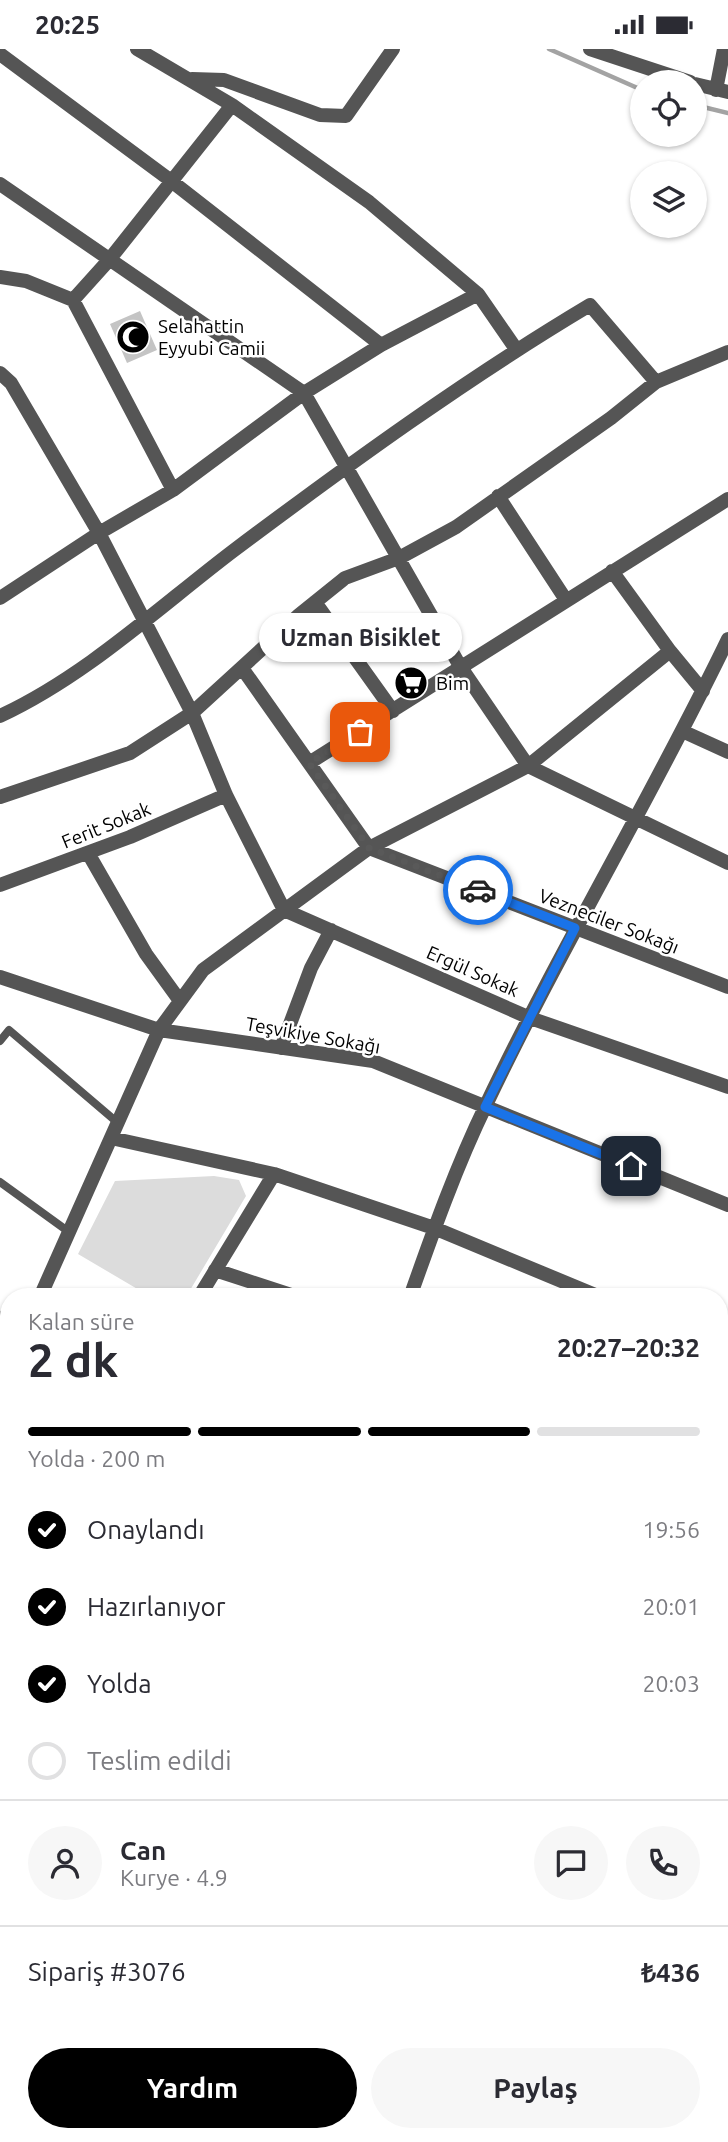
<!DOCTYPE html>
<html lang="tr">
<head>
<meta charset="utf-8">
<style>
  :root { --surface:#fff; --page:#f7f7f7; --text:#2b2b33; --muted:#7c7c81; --line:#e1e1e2; --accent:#000 }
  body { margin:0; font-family:Ubuntu,sans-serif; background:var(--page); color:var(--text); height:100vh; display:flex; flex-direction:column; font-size:26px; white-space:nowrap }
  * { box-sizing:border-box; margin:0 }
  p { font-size:23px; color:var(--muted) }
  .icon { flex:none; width:38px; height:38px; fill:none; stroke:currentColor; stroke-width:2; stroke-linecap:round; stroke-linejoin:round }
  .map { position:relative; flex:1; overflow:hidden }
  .panel { position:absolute; left:0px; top:1239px; width:728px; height:854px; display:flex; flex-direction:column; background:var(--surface); border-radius:28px 28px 0 0; box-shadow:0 2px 5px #0004 }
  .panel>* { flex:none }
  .fabs { position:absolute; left:630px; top:21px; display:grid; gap:14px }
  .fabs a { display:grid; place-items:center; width:77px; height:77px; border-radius:50%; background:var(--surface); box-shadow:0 2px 5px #0004; font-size:35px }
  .pin { position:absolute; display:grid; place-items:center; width:60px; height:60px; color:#fff; margin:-30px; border-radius:14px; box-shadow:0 4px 10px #0006 }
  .courier { position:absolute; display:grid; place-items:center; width:70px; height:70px; margin:-35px; border:5px solid #1a73e8; border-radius:50%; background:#fff; color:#222; box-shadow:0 2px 9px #0007 }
  .bubble { position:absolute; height:49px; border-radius:24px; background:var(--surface); box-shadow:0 2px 5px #0004; font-size:23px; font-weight:700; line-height:49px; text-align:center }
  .summary em { font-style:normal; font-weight:700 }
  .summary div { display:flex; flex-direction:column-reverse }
  .summary { display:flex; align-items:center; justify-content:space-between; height:119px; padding:0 28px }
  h1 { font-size:46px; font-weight:700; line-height:52px }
  .bar { display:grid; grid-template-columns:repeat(4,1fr); gap:10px 7px; align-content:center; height:84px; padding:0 28px }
  .bar i { height:9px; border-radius:5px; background:var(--line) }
  .bar .on { background:var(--accent) }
  .bar p { grid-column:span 4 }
  .line { display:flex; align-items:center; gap:18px; padding:0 28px; border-top:2px solid var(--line) }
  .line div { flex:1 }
  .round { display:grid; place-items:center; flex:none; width:74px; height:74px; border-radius:37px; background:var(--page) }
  ol { padding:0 28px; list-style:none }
  li { display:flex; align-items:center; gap:21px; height:77px }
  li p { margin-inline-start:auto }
  li .icon { padding:7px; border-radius:50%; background:var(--accent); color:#fff; stroke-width:4 }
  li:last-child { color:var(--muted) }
  li i { width:38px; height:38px; border:4px solid var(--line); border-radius:50% }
  .action { display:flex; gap:14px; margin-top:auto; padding:14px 28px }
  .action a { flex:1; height:80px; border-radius:42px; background:var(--accent); color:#fff; font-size:28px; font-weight:700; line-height:80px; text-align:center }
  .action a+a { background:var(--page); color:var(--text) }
  .status { display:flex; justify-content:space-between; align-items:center; height:49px; padding:0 35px; background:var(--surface); direction:ltr }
  .status svg { height:19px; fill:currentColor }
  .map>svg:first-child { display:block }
  .green { fill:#dcdcdc }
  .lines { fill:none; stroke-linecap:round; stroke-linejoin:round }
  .stream { stroke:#a3a3a3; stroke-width:4.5 }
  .building { fill:#c4c4c4 }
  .primary-casing { stroke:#dbdbdb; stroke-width:21 }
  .service { stroke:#555; stroke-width:8 }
  .minor { stroke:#555; stroke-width:14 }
  .tertiary { stroke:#555; stroke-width:14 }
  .primary { stroke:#000; stroke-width:18 }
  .done { stroke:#595959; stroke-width:7; stroke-dasharray:0 12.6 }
  .route { stroke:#1a73e8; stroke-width:9 }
  .labels { text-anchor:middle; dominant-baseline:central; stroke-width:5; stroke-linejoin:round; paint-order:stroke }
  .poi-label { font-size:19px; fill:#000; stroke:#fff; text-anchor:start }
  .street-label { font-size:19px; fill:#000; stroke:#fff }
</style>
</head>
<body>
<div class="status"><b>20:25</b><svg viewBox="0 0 49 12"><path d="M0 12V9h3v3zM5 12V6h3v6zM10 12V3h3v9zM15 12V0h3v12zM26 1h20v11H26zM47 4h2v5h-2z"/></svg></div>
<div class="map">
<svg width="728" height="2093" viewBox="0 0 728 2093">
  <rect width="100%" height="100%" fill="#fff"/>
  <!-- green -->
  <path class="green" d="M214,1127L239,1131L246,1147L186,1248H151L78,1205L115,1132Z
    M728,1428V1550C719,1513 709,1463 728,1428Z"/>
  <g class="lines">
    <!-- stream -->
    <path class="stream" d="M549,0L642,41
      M695,56L728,64"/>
  </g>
  <!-- building -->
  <path class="building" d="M140,262L157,301L127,314L110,275Z
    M139,2084H201L207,2093H145Z"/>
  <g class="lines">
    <defs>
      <path id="primary" d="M0,1561L9,1581
        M0,1619L9,1639
        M220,2084L225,2093
        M249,2084L255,2093"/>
    </defs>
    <!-- primary casing -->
    <use href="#primary" class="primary-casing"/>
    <!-- service -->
    <path class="service" d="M0,992L9,981L118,1074
      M0,1133L69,1183
      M0,1266L9,1273"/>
    <!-- minor -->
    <path class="minor" d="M137,0L232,56L369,153L478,245L516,300
      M590,0L690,33
      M0,5L170,131L381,296
      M192,30L224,31L320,66L346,67L393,0
      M695,35L728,43
      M716,41L724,0
      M0,135L304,344L460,617L528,717L728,814
      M0,228L26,232L73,251L173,441
      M73,251L109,211L232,56
      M0,324L11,334L99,484L192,664L226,746L284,861L530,969L728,1038
      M498,447L566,551
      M612,522L670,602L703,642
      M0,549L99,484L173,441L304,344L381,296L478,245
      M315,553L393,662
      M242,619L369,799L728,938
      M0,667C86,627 158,559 233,502C349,415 466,330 590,256L656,333
      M682,682L728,703
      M309,714L728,450
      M0,748L130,704L192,664L299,566L345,529L399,509L456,478L611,369L656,333L728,303
      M88,804L146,905L180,952
      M0,836L130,788L226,746
      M0,928L159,981L373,1012L728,1156
      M281,999L311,919L331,881
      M111,1089L274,1125L434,1179L600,1248
      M215,1221L297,1248
      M40,1248L159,981L203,921L369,799L528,717L670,602
      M199,1248L274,1125
      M410,1248C433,1183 456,1118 486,1056C561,898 652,748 728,590
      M719,1297L728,1301
      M0,1338L9,1318
      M0,1394L9,1399
      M719,1714L728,1719
      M719,1768L728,1753
      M0,1810L9,1806
      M719,1847L728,1856
      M0,1929L9,1948
      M719,2010L728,2006
      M719,2026L728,2041
      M69,2084L73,2093
      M376,2084L380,2093
      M10,2093L38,2084
      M556,2093L573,2084"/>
    <!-- tertiary -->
    <path class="tertiary" d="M719,1399L728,1382
      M719,1606L728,1642"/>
    <!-- primary -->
    <use href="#primary" class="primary"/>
  </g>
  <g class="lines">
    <!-- done -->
    <path class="done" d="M360,683L309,714L369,799L478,841"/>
    <!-- route -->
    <path class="route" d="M478,841L575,879L485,1058L631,1117"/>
  </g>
  <!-- icons -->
  <defs>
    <symbol id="mosque-disc" viewBox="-11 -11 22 22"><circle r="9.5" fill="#000" stroke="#fff"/><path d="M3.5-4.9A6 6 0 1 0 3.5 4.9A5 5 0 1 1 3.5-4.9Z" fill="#fff"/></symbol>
    <symbol id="supermarket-disc" viewBox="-11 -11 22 22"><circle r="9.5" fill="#000" stroke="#fff"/><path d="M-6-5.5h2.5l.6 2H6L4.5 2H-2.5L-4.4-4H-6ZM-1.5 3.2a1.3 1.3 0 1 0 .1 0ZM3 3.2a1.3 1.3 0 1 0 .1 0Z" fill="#fff"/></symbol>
  </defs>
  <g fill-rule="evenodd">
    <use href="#mosque-disc" x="114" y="269" width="38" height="38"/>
    <use href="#supermarket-disc" x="392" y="615" width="38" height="38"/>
  </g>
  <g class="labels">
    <!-- poi labels -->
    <g class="poi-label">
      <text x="158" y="277">Selahattin<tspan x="158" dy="22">Eyyubi Camii</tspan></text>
      <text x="436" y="634">Bim</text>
    </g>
    <!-- street labels -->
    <g class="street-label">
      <text transform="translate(106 776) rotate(-22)">Ferit Sokak</text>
      <text transform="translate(609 872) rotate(21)">Vezneciler Sokağı</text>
      <text transform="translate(473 922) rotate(24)">Ergül Sokak</text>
      <text transform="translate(313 986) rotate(10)">Teşvikiye Sokağı</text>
    </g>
  </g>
</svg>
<div class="fabs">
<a><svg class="icon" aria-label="locate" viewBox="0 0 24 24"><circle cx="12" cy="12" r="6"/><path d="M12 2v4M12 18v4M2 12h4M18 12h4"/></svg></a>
<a><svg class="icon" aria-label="layers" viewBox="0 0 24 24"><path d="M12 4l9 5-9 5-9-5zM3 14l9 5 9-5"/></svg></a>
</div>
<div class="pin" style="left:360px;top:683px;background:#ea580c"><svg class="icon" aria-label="bag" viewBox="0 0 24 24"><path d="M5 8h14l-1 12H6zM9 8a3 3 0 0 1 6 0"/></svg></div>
<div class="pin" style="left:631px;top:1117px;background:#1f2937"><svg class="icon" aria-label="home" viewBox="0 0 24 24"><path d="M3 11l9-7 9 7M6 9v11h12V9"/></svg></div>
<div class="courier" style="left:478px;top:841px"><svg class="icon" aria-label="car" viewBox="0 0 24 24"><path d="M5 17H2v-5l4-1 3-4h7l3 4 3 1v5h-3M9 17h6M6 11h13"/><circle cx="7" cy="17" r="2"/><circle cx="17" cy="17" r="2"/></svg></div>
<div class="bubble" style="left:259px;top:564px;width:203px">Uzman Bisiklet</div>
<section class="panel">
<div class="summary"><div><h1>2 dk</h1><p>Kalan süre</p></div><em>20:27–20:32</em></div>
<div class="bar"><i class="on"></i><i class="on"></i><i class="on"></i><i></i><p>Yolda · 200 m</p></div>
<ol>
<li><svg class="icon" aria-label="check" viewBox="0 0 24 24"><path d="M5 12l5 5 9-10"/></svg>Onaylandı<p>19:56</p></li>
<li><svg class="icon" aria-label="check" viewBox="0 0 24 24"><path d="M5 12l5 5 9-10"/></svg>Hazırlanıyor<p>20:01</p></li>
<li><svg class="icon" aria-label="check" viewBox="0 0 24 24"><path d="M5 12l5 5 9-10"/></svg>Yolda<p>20:03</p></li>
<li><i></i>Teslim edildi</li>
</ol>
<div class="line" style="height:126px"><a class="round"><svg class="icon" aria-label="person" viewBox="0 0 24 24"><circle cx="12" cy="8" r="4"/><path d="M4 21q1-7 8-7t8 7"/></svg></a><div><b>Can</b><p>Kurye · 4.9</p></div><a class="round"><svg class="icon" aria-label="chat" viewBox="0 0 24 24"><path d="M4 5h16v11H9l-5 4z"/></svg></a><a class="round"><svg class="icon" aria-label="phone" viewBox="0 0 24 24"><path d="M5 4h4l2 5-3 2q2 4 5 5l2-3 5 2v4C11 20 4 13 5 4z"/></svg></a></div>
<div class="line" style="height:91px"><div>Sipariş #3076</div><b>₺436</b></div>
<div class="action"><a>Yardım</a><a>Paylaş</a></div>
</section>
</div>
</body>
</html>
